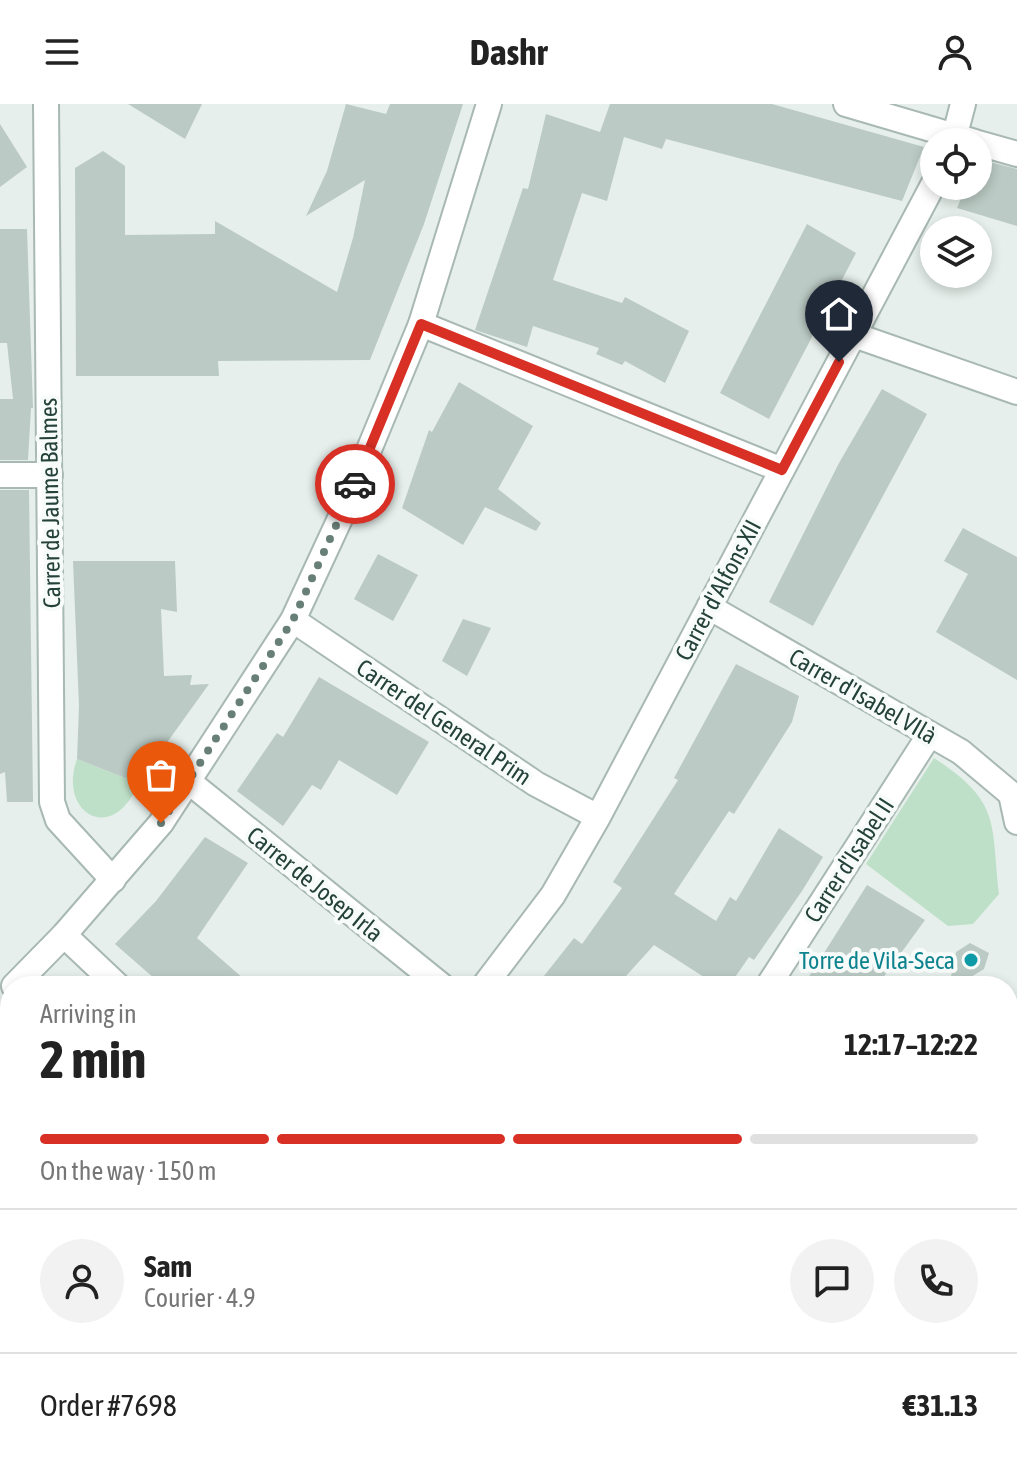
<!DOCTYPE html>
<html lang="en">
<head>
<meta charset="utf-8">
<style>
  :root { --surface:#fff; --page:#f2f2f2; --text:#222; --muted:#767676; --line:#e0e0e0; --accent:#d93025 }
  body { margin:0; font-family:"Asap Condensed",sans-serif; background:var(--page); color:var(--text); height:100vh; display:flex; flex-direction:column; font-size:30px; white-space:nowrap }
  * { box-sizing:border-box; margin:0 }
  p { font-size:26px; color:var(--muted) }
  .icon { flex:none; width:44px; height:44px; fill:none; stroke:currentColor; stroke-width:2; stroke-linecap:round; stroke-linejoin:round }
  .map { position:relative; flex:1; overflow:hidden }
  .drawer { position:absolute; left:0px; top:872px; width:1018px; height:496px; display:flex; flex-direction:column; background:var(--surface); border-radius:32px 32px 0 0; box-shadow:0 4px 12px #0003 }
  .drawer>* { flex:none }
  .controls { position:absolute; left:920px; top:24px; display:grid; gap:16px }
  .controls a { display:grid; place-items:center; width:72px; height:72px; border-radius:50%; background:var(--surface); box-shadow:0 4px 12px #0003; font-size:40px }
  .pin { position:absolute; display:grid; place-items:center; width:68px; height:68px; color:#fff; margin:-82px -34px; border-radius:50% 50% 50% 0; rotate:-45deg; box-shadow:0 0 8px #0007 }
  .pin .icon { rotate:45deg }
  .courier { position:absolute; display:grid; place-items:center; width:80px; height:80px; margin:-40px; border:6px solid #d93025; border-radius:50%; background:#fff; color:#222; box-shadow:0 2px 10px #0007 }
  .headline em { font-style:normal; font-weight:700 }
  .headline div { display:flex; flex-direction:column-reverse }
  .headline { display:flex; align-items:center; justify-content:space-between; height:136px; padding:0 40px }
  h1 { font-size:52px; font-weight:700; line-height:60px }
  .bar { display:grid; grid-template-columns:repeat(4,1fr); gap:12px 8px; align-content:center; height:96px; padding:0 40px }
  .bar i { height:10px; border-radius:6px; background:var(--line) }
  .bar .active { background:var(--accent) }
  .bar p { grid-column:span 4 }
  .line { display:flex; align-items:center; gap:20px; padding:0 40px; border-top:2px solid var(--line) }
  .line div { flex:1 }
  .round { display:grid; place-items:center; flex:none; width:84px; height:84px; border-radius:42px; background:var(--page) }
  header { display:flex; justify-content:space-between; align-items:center; height:104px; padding:0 40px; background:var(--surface); font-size:36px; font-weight:700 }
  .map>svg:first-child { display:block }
  .green { fill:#bfe0c8 }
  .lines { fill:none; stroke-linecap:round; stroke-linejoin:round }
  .stream { stroke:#8ec9d4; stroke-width:9 }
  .building { fill:#bbcac4 }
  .pedestrian-casing { stroke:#a8b8b2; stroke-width:22 }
  .minor-casing { stroke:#a8b8b2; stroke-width:28 }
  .tertiary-casing { stroke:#a8b8b2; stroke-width:28 }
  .pedestrian { stroke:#fff; stroke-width:18 }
  .minor { stroke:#fff; stroke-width:24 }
  .tertiary { stroke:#fff; stroke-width:24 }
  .done { stroke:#687f78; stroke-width:8; stroke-dasharray:0 14.4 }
  .route { stroke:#d93025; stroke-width:10 }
  .culture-dot { fill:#0f9aa8; stroke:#f7fbf9; stroke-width:3 }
  .labels { text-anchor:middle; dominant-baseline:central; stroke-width:8; stroke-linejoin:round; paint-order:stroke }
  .street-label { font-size:24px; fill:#24423a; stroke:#f7fbf9 }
  .culture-label { font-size:24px; fill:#0d838f; stroke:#f7fbf9; text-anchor:end }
</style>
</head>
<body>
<header><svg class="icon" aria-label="menu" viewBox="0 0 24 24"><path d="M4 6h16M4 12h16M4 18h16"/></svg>Dashr<svg class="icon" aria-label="person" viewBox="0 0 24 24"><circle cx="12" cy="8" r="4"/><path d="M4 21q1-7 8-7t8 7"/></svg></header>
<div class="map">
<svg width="1017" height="1368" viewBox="0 0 1017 1368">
  <rect width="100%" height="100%" fill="#e6efeb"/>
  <!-- green -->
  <path class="green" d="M934,654C1001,698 991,717 999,790L973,820L948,822L866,760Z
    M77,655L138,679C115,741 57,711 77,655Z
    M0,1121L10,1132V1202L0,1207Z"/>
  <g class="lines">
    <!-- stream -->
    <path class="stream" d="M1008,971L1017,963
      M0,1194L10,1189"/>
  </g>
  <!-- building -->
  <path class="building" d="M128,0H202L185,35Z
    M346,0L386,10L390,0H463L424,120L370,256L218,257L219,272H76L75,64L103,47L125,62V131L215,130V117L337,188L353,134L365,76L306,112L327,67Z
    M610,0H772L924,43L902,97L666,35L662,45L624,33L607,97L582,89L553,176L622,199L625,193L689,227L665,279L625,257L622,261L596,250L599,244L533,222L527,243L475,226L523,84L528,85L546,10L600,28Z
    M0,20L27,63L0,83Z
    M978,55L1017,65V122L957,104L966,82H978Z
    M807,120L856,149L769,315L720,289Z
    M0,125H27L33,304H31L28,356H0V295H13L7,239H0Z
    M459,278L533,322L498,385L541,419L536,427L485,403L463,441L402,404L429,326L432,328Z
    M882,285L927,310L813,522L769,498L839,359Z
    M0,386H29L33,698H7L5,668L0,670Z
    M963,424L1017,453V576L936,528L968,470L944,457Z
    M378,450L418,471L393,517L354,495Z
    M73,457H175L177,508L161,505L164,572L192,571L190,581L209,580L138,679L77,655L79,602Z
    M463,515L491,524L467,572L442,557Z
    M736,560L799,592L792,618L734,710L729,707L674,790L716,817L730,793L736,797L779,724L823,753L802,787L754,856L749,853L729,882H718L654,841L617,882H536L574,834L582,840L622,784L613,778L678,676L674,674Z
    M319,573L429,638L397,691L339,656L321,686L312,681L283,722L237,687L277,629L283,633Z
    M205,733L248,759L197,834L252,882H163L115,840L156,797Z
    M867,781L925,816L877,882H803Z
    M970,839L989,849L984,865L956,882H949L956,848Z"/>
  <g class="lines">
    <defs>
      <path id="pedestrian" d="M0,1208L10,1203"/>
      <path id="minor" d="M46,0L52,698L58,716L113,776
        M846,0L975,38
        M953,38L963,0
        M978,39L1017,50
        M421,220L782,366
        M854,231L1017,288
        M0,371H50
        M709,503L961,648L1011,690
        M293,516L536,680L598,713
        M188,677L442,882
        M1011,690L1017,718
        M64,831L118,882
        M484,882L553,791L598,713L934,79
        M768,882L930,630
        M1008,923L1017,911
        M0,939L10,951
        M1008,1003L1017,1010
        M415,1358L423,1368
        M802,1358L807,1368
        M71,1368L81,1358
        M545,1368L558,1358"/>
      <path id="tertiary" d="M14,882L64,831L161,719L293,516L344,406L421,220L489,0"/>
    </defs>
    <!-- pedestrian casing -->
    <use href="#pedestrian" class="pedestrian-casing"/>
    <!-- minor casing -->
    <use href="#minor" class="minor-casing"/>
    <!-- tertiary casing -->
    <use href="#tertiary" class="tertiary-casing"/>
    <!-- pedestrian -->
    <use href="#pedestrian" class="pedestrian"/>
    <!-- minor -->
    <use href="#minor" class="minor"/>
    <!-- tertiary -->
    <use href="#tertiary" class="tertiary"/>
  </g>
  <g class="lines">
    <!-- done -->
    <path class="done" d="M161,719L293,516L355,380"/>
    <!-- route -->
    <path class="route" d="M355,380L421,220L782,366L839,258"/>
  </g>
  <!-- markers -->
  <circle class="culture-dot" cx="971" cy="856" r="8"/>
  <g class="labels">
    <!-- street labels -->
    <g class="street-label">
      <text transform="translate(50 399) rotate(-91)">Carrer de Jaume Balmes</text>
      <text transform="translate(718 486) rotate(-62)">Carrer d'Alfons XII</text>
      <text transform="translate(863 592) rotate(30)">Carrer d'Isabel VIlà</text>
      <text transform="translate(444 618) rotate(34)">Carrer del General Prim</text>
      <text transform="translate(849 756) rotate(-57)">Carrer d'Isabel II</text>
      <text transform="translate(315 780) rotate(39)">Carrer de Josep Irla</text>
    </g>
    <!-- culture labels -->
    <g class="culture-label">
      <text x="955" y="856">Torre de Vila-Seca</text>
    </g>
  </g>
</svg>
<div class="controls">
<a><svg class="icon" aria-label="locate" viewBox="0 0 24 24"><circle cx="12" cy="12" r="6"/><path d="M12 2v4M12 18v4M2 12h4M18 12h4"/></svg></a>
<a><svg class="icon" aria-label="layers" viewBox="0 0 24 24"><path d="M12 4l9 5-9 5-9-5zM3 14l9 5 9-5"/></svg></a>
</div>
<div class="pin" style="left:161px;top:719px;background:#ea580c"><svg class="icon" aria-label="bag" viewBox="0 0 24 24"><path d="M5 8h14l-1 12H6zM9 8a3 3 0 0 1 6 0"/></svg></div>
<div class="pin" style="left:839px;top:258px;background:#1f2937"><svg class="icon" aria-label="home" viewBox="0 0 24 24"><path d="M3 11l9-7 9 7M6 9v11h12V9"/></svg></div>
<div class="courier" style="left:355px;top:380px"><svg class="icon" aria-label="car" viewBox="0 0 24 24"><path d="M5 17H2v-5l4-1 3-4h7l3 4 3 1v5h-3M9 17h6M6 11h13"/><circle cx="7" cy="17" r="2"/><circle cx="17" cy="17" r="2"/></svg></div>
<section class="drawer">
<div class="headline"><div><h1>2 min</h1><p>Arriving in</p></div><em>12:17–12:22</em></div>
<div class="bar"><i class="active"></i><i class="active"></i><i class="active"></i><i></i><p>On the way · 150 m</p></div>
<div class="line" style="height:144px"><a class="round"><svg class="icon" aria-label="person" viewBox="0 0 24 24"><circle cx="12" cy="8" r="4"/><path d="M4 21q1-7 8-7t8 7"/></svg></a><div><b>Sam</b><p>Courier · 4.9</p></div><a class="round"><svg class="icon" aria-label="chat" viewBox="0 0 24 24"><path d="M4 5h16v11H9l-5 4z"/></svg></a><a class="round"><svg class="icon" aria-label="phone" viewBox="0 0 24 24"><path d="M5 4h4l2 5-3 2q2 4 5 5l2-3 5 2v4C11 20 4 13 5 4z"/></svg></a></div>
<div class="line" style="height:104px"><div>Order #7698</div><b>€31.13</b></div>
</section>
</div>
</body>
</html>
